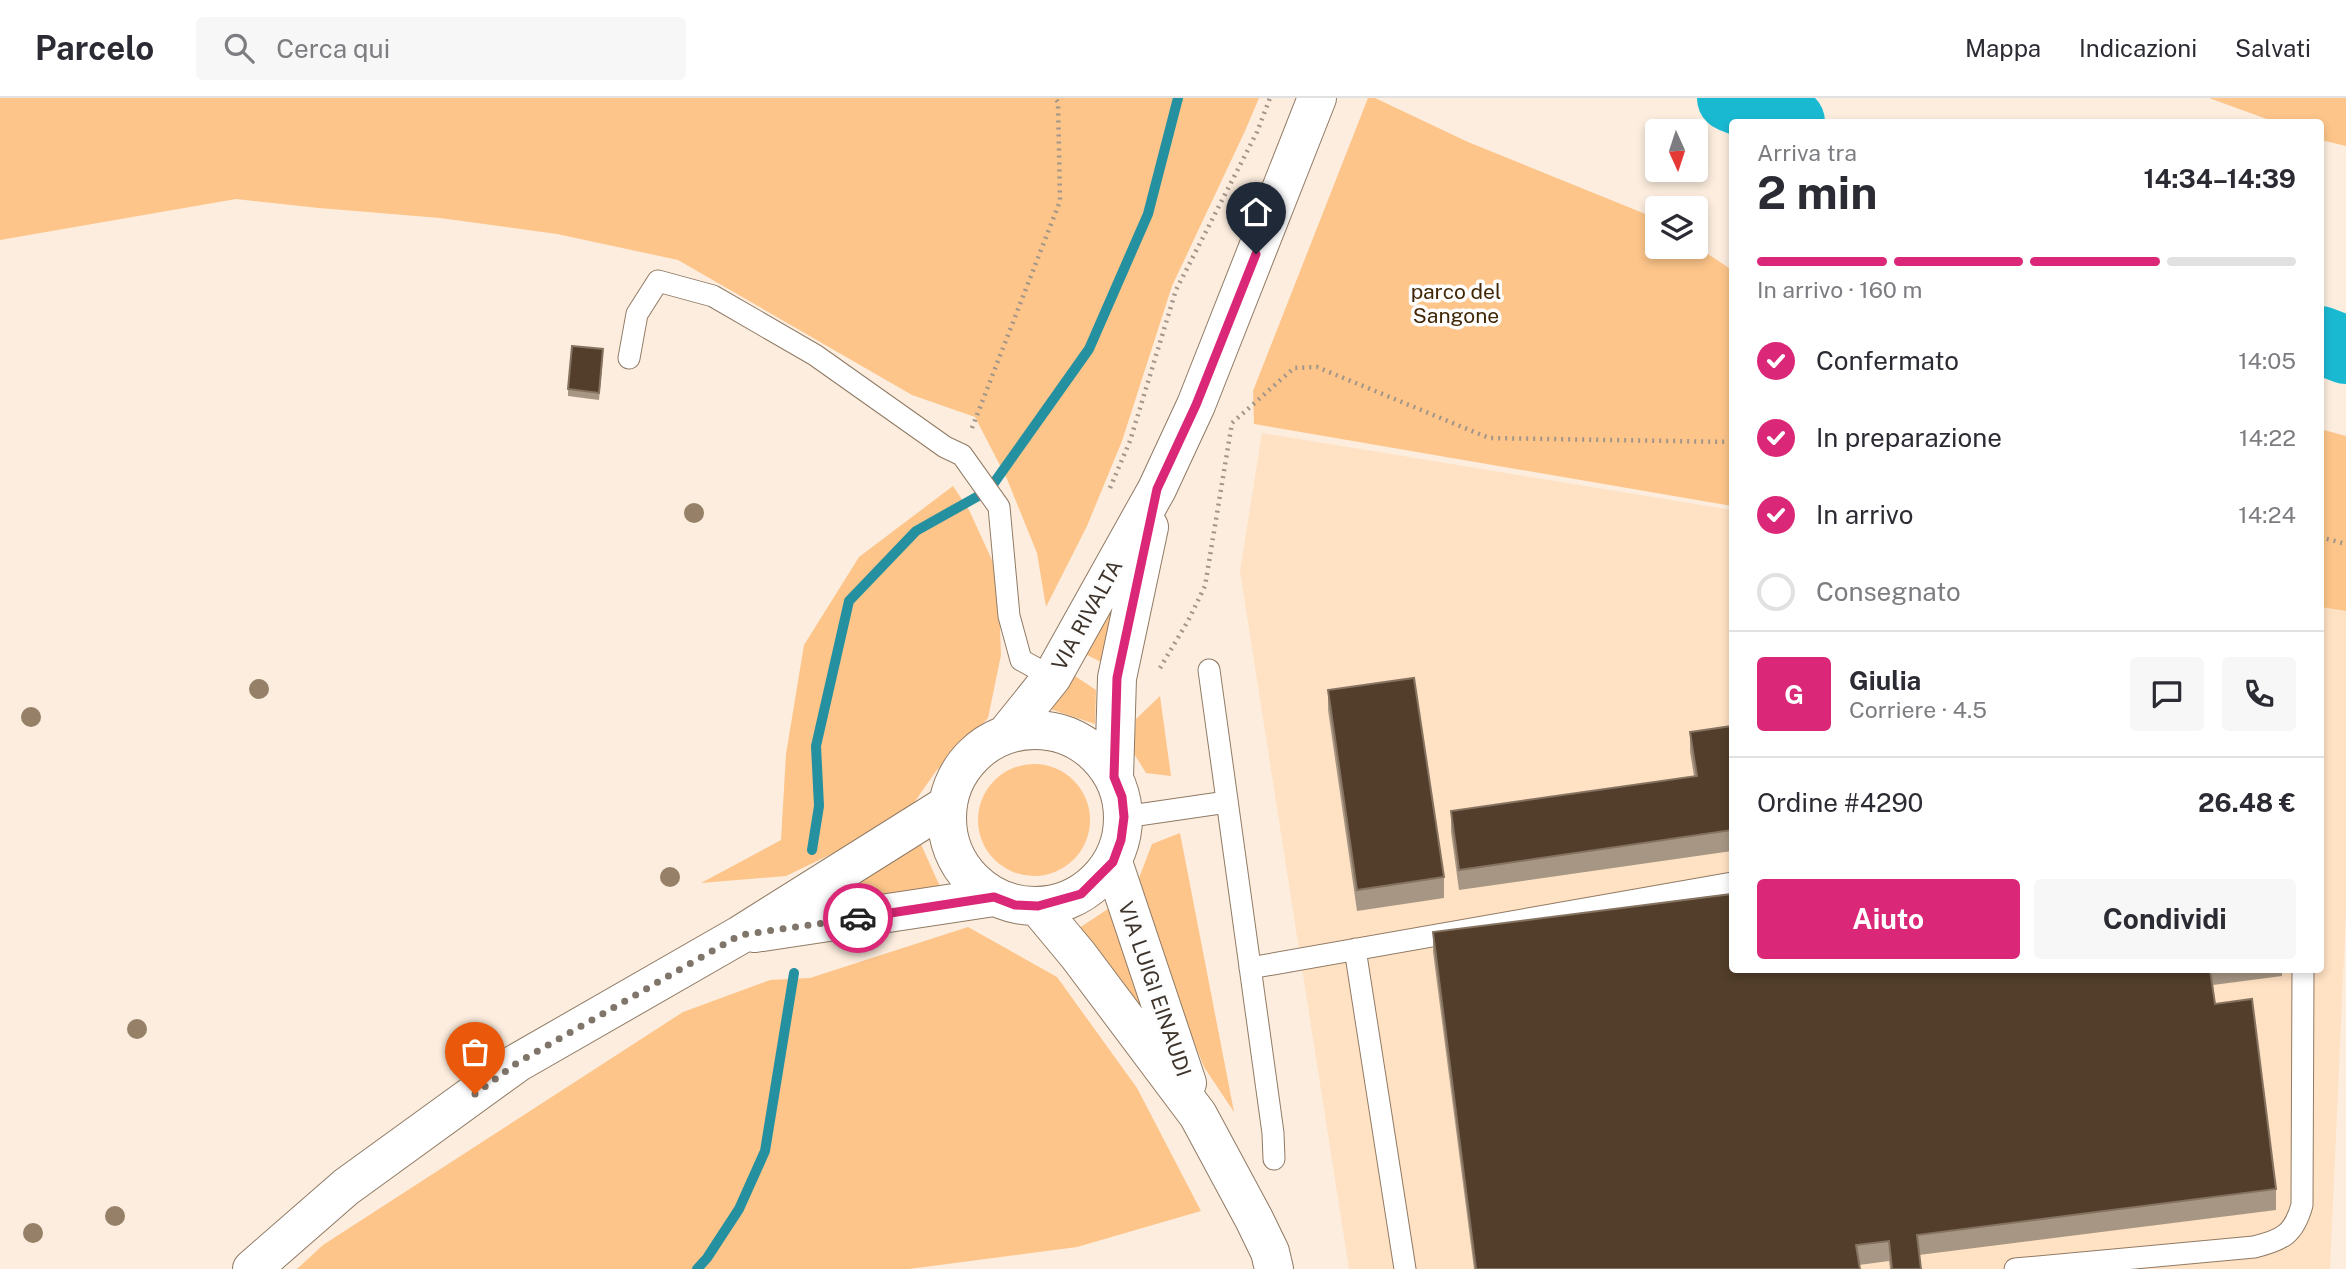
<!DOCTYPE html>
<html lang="it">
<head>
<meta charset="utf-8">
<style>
  :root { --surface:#fff; --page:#f7f7f7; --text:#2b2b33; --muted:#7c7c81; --line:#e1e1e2; --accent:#db2777 }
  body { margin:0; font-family:"Public Sans",sans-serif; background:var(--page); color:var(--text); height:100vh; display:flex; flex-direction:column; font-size:26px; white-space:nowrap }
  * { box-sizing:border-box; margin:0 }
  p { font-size:23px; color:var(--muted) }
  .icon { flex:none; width:38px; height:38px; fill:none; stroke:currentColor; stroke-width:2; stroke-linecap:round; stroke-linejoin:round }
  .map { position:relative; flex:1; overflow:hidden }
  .side { position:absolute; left:1729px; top:21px; width:595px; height:854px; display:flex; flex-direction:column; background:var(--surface); border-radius:7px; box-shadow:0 4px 10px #0003 }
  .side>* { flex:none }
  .needle { width:46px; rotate:177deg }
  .fabs { position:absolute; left:1645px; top:21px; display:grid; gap:14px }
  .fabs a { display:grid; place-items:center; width:63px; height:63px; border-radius:7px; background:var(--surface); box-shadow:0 4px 10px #0003; font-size:35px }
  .pin { position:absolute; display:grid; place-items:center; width:60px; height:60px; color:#fff; margin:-72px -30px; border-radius:50% 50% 50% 0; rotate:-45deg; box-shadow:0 0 7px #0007 }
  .pin .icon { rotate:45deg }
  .courier { position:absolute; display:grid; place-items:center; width:70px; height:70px; margin:-35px; border:5px solid #db2777; border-radius:50%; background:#fff; color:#222; box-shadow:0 2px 9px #0007 }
  .overview em { font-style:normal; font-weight:700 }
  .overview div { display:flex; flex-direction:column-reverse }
  .overview { display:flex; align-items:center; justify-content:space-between; height:119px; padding:0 28px }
  h1 { font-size:46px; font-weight:700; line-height:52px }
  .bar { display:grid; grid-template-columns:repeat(4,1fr); gap:10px 7px; align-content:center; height:84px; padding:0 28px }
  .bar i { height:9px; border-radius:5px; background:var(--line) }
  .bar .active { background:var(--accent) }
  .bar p { grid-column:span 4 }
  .line { display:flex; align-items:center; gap:18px; padding:0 28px; border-top:2px solid var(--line) }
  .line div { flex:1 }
  .round { display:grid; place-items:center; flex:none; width:74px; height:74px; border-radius:7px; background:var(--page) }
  ol { padding:0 28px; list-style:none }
  li { display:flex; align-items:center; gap:21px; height:77px }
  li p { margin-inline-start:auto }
  li .icon { padding:7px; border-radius:50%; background:var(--accent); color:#fff; stroke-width:4 }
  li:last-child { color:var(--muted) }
  li i { width:38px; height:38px; border:4px solid var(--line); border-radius:50% }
  .action { display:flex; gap:14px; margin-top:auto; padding:14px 28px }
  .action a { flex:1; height:80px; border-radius:7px; background:var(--accent); color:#fff; font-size:28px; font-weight:700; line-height:80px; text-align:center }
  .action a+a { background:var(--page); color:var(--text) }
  header { display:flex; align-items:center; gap:42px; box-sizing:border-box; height:98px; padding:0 35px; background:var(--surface); border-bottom:2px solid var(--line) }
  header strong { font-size:33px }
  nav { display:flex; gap:38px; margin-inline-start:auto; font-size:24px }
  .search { width:490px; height:63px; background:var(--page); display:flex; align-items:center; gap:18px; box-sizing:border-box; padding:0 24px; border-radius:7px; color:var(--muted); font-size:26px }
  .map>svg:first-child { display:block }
  .built { fill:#ffe1c3 }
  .green { fill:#fdc58a }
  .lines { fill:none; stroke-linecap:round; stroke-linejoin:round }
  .stream { stroke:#2591a0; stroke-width:10 }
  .river { stroke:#1ab9d2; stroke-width:68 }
  .service-casing { stroke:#907a64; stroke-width:23 }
  .tertiary-casing { stroke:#907a64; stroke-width:40 }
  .secondary-casing { stroke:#907a64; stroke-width:40 }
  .path { stroke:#a29589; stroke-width:4.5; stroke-dasharray:2 5; stroke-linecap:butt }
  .service { stroke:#fff; stroke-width:21 }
  .tertiary { stroke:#fff; stroke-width:38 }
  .secondary { stroke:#fff; stroke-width:38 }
  .tree { fill:#968067 }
  .wall { fill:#a79684 }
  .building { fill:#523e2a; stroke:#857260; stroke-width:2 }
  .done { stroke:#80756a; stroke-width:7; stroke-dasharray:0 12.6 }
  .route { stroke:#db2777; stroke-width:9 }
  .labels { text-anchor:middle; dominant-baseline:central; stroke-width:7; stroke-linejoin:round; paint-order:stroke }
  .park-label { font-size:21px; fill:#422705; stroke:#fdfdfd }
  .street-label { font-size:21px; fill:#3e342b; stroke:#fdfdfd }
</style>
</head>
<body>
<header>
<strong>Parcelo</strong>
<div class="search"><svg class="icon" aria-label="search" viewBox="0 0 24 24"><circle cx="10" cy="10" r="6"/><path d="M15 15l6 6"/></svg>Cerca qui</div>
<nav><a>Mappa</a><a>Indicazioni</a><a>Salvati</a></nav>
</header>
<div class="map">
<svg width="2346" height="1171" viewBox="0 0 2346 1171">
  <rect width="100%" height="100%" fill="#fcedde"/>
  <!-- built -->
  <path class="built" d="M1262,335L1732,412V872H2320L2321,509L2346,513V814L2330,1171H1349L1240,473Z"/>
  <!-- green -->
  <path class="green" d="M0,0H1259L1245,33L1172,188L1122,343L1087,428L1046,509L1037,455L1007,381L975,319L912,297L678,162L557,136L440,120L319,110L236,101L0,142Z
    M1368,0H1375L1468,44L1643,115L1657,124V149L1696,148L1732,172V408L1254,326L1253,293Z
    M2209,0H2346V48L2321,42L2320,24H2275Z
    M2320,331L2346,338V513L2321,509Z
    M953,388L969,412L998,475L1001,557L988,620L936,673L902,722L786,778L701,785L781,742L786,656L804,547L859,459Z
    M1121,471L1103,565L1079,553Z
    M1069,574L1096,592L1095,626L1047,610Z
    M1160,598L1171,678L1146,675L1133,654L1136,621Z
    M978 722a56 56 0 1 1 112 0a56 56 0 1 1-112 0Z
    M1180,735L1234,1014L1204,969L1167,876L1145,813L1139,780L1152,746Z
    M919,742L942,793L780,825Z
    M1111,809L1160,937L1076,832Z
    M968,829L1057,879L1137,990L1201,1113L1077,1149L909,1171H297L323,1147L683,914L770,882L810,880Z"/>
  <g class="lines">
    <!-- stream -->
    <path class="stream" d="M812,752L819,708L816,648L849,503L916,433L989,392L1089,251L1148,116L1178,0
      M697,1171L707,1160L739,1111L765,1053L794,875"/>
    <!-- river -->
    <path class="river" d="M1731,0L1791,24
      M2320,242L2346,252"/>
    <defs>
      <path id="service" d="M629,260L637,216L658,183L713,198L815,257L945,349L962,357L999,409L1009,518L1021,562L1052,579
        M1209,572L1273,1035L1274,1061
        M1124,719L1227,704
        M1355,851L1405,1171
        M1250,870L1732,785
        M2015,1171L2254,1149C2283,1142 2294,1136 2302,1107L2303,872"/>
      <path id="tertiary" d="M755,835L994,799
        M252,1171L346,1089L517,965L740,837L947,707"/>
      <path id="secondary" d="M947 720a88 88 0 1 1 176 0a88 88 0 1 1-176 0Z
        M1007,635L1052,579L1157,391L1196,307L1317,0
        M1114,679L1117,580L1149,429
        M1113,764L1187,985
        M1038,809L1078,857L1198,1017L1254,1121L1270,1154L1274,1171"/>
    </defs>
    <!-- service casing -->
    <use href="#service" class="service-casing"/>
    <!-- tertiary casing -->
    <use href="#tertiary" class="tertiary-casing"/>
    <!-- secondary casing -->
    <use href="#secondary" class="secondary-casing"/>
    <!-- path -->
    <path class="path" d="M972,330L1060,103L1058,4L1055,0
      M1110,390L1130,343L1176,192L1257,34L1270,0
      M2320,439L2346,446
      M1160,570L1188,523L1205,488L1232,325L1294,270L1317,269L1489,340L1732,344"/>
    <!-- service -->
    <use href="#service" class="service"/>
    <!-- tertiary -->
    <use href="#tertiary" class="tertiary"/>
    <!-- secondary -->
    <use href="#secondary" class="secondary"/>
  </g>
  <!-- trees -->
  <g class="tree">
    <circle cx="694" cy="415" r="10"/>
    <circle cx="259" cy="591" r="10"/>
    <circle cx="31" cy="619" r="10"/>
    <circle cx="670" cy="779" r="10"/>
    <circle cx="137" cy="931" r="10"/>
    <circle cx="115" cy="1118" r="10"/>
    <circle cx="33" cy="1135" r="10"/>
  </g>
  <!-- wall -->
  <path class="wall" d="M603,259L599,302L568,298V291Z
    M1328,592L1444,779V800L1357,813L1328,612Z
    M1732,628V753L1459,792L1451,734V713L1694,678L1690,654V634Z
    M1433,834L1732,872H2282V878L2213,887L2215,906L2276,1091V1112L1919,1157L1921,1171H1890L1889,1163L1859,1167L1860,1171H1474L1433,854Z"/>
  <!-- building -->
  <path class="building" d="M572,248L603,251L599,295L568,291Z
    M1414,580L1444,779L1357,792L1328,592Z
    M1732,628V732L1459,772L1451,713L1697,678L1690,634Z
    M1732,796V872H2210L2215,906L2252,901L2276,1091L1917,1137L1921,1171H1892L1889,1143L1856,1147L1860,1171H1476L1433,834Z"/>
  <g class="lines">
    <!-- done -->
    <path class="done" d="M475,996L517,965L740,837L858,820"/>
    <!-- route -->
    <path class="route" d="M858,820L994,799L1015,807L1038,808L1081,796L1113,764L1121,742L1124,719L1122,699L1114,679L1117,580L1157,391L1196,307L1256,156"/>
  </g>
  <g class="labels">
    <!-- park labels -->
    <g class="park-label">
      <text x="1456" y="193">parco del<tspan x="1456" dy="24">Sangone</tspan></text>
    </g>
    <!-- street labels -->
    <g class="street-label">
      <text transform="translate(1087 517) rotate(-61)">VIA RIVALTA</text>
      <text transform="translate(1155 891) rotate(71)">VIA LUIGI EINAUDI</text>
    </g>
  </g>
</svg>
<div class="fabs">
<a><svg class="needle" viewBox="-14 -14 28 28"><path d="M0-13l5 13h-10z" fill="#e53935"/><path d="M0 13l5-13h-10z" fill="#7c7c81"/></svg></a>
<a><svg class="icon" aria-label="layers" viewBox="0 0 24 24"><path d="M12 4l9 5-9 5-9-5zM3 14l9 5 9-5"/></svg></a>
</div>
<div class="pin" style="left:475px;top:996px;background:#ea580c"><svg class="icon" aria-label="bag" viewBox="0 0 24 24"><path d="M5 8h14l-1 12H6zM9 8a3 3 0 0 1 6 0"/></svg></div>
<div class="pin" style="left:1256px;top:156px;background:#1f2937"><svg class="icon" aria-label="home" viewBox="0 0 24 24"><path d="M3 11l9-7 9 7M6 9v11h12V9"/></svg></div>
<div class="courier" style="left:858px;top:820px"><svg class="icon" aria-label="car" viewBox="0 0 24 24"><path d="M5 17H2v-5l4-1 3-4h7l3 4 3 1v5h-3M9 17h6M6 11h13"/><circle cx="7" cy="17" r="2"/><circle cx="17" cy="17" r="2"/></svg></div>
<section class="side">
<div class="overview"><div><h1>2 min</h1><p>Arriva tra</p></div><em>14:34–14:39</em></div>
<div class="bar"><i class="active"></i><i class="active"></i><i class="active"></i><i></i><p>In arrivo · 160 m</p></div>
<ol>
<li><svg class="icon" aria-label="check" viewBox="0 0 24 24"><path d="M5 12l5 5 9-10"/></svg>Confermato<p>14:05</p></li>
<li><svg class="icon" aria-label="check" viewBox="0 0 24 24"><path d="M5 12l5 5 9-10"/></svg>In preparazione<p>14:22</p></li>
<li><svg class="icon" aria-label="check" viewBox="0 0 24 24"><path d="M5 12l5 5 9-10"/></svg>In arrivo<p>14:24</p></li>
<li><i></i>Consegnato</li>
</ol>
<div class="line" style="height:126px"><b class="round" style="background:var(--accent);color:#fff">G</b><div><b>Giulia</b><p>Corriere · 4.5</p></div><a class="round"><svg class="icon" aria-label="chat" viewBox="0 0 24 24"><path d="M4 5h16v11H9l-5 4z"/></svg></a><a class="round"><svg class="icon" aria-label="phone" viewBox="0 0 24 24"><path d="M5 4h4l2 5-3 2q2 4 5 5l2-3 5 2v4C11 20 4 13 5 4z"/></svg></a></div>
<div class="line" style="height:91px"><div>Ordine #4290</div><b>26.48 €</b></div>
<div class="action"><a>Aiuto</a><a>Condividi</a></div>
</section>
</div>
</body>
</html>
